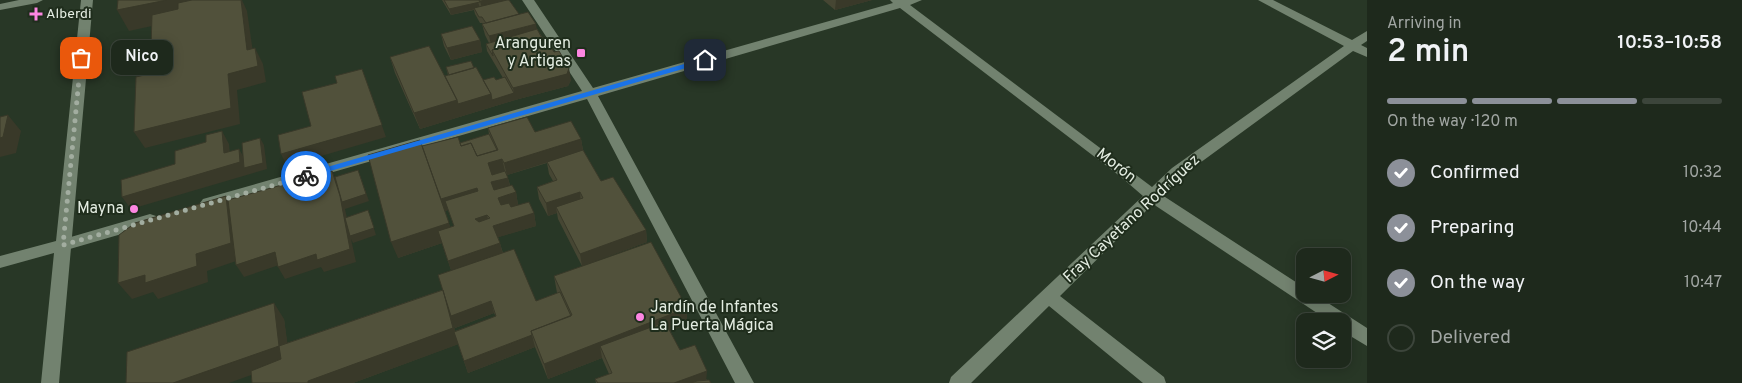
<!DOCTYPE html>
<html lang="en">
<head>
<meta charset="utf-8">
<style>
  :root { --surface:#1e291c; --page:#263125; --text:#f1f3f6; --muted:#a1a6a3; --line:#3c453b; --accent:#8c9099 }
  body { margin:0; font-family:Overpass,sans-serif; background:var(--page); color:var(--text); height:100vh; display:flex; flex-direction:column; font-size:19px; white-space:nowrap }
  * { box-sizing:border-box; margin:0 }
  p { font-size:16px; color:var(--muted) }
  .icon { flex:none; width:28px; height:28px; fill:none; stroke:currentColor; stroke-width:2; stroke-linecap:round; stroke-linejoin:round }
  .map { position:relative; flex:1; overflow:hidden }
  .side { display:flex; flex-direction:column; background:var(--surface); width:375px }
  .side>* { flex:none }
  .needle { width:32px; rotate:84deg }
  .controls { position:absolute; left:1296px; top:248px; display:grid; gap:10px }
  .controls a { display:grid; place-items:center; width:55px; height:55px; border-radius:10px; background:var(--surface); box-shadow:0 2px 12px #0003,0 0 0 1px var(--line); font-size:25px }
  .pin { position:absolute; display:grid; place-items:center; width:42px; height:42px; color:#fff; margin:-21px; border-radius:10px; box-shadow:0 2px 8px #0006 }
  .courier { position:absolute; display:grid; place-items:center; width:50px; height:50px; margin:-25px; border:4px solid #1a73e8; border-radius:50%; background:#fff; color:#222; box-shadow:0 1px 6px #0007 }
  .bubble { position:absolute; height:35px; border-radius:10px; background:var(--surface); box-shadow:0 2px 12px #0003,0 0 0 1px var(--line); font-size:16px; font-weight:600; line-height:35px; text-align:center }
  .summary em { font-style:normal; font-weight:600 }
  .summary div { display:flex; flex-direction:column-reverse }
  .summary { display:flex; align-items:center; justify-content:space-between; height:85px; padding:0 20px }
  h1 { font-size:32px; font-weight:600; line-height:38px }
  .bar { display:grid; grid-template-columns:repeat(4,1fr); gap:8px 5px; align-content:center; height:60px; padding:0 20px }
  .bar i { height:6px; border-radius:4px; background:var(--line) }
  .bar .selected { background:var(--accent) }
  .bar p { grid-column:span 4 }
  ol { padding:0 20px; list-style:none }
  li { display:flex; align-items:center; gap:15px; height:55px }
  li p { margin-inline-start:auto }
  li .icon { padding:5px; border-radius:50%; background:var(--accent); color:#fff; stroke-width:4 }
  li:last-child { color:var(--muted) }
  li i { width:28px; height:28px; border:2px solid var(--line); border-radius:50% }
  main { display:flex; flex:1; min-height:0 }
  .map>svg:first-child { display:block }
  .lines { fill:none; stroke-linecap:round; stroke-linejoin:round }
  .street { fill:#72826f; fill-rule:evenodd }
  .secondary { fill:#72826f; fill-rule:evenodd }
  .wall { fill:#464633; fill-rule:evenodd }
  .shaded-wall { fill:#393929 }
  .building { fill:#51513b; stroke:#393929; fill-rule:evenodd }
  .route { fill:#1a73e8 }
  .done { stroke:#a2ada0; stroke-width:5; stroke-dasharray:0 9 }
  .poi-dot { fill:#fd86e1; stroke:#1f2d1c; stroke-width:2 }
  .labels { text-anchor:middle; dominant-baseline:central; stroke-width:4; stroke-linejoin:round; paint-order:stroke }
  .far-poi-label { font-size:14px; fill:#e4ede2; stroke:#1f2d1c; text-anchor:start }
  .poi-label { font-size:16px; fill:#e4ede2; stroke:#1f2d1c; text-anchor:end }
  .street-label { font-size:16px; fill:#e4ede2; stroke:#1f2d1c }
</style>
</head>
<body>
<main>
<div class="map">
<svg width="1367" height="383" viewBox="0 0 1367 383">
  <rect width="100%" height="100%" fill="#283726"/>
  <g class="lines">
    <!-- street -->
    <path class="street" d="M19,0H43L37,3L0,10V4Z
      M522,0H534L593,88L893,3L890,0H922L910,5L1152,187L1172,168L1344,46L1258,0H1273L1352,40L1367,31V41L1361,45L1367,48V57L1353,51L1182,176L1162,195L1305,288V294H1314L1367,328V346L1342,331V321H1329L1153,204L1060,296L1164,377L1166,383H1143L1049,306L971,383H949L951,377L1143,196L1121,177L900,8L598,96L754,383H735L587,99L208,208L203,207L200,203L203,199L582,91Z
      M150,214L156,216L158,220L156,224L63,251L57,249L55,245L57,241Z"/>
    <!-- secondary -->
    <path class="secondary" d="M81,0H93L59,383H41L54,253L0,268V256L56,241Z"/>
  </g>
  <!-- wall -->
  <path class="wall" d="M442,0H509L519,14L537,29L571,80L568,86L515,100L420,129L395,73L390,57L445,76L448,75L446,67L474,68L483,80H496L503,78L487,51L486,44L489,43L485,35L482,24L484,23H480L475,14L474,10L451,15Z
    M823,0H872L835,10Z
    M441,34L480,40L482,52L451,60L444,46Z
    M488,128L535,132L581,139L583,150L601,181L646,230L647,242L582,266L558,219L557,213L548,216L539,199L537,187L553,181L549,174L547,163L507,175L510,185L516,192L518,205L534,213L536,226L498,237L503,253L536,301L557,293L554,276L687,324L670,331L680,350L707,380L711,383H596L595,379L609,374L602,358L548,379L535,347L468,373L458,344L353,383H252L284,319L287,343L442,290L451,270L442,243L398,258L422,146L460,143L489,134ZM448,210L454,226L450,227L445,211ZM494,313L496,317L455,331L452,319L455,328Z"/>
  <!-- shaded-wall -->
  <path class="shaded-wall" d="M167,0H226L225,10L129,31L117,10Z
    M241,0H242L247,11L255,66L247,50Z
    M483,0H509L483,12L480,1Z
    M836,0H872L835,10Z
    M478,2L480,8L451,15L449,9Z
    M536,24L538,36L492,48L489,36Z
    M480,40L482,52L451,60L447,48Z
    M171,43L180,59L161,63L151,48Z
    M255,48L263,64L266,82L237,90L240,124L145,148L134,132L228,74Z
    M569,68L571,80L568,86L515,100L420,129L414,113L457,100L491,94L514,93L513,88Z
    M362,69L386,137L287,166L281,154L382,125Z
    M8,115L21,131L16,153L0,157V138Z
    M222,131L229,144L231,165L239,149L246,161L260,138L264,145L267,169L131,209L122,197L224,153Z
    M581,139L583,151L507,175L504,163Z
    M502,159L505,171L491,175L478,162Z
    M358,170L369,201L345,209L351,236L368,210L376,235L353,243L351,239L356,262L324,272L321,267L285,279L278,267L332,171L338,184Z
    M508,178L511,190L494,195L491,182Z
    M477,188L480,200L445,201L448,210L444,212L440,199Z
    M516,192L518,205L501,210L498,198Z
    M580,192L581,204L556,207L557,213L548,216L546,203Z
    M226,196L235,213L242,259L207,271L208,282L158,299L153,292L132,299L118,283L196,254Z
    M534,213L536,226L496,238L493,226Z
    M487,215L490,227L479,231L475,219Z
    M449,223L454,239L398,258L391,242Z
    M646,230L647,242L582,266L580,254Z
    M500,243L503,255L452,273L448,261Z
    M275,252L282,264L244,277L236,265Z
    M443,290L491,301L494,313L455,328L452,319L459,344L353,383H308V381Z
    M274,303L284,319L290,361L229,383H173Z
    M687,308V324L605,357L600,346L602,358L548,379L544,364Z
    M532,335L535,347L468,373L464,361Z
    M707,371L706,383H674Z"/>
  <!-- building -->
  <path class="building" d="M118,0H167L117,10Z
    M192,0H241L247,50L255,48L258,66L228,74L231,108L134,132L136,77L171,69V43L151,48L152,15L178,9V3Z
    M444,0H479L480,2L449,9Z
    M507,0H509L519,14L486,23L482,17H479L474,8Z
    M528,12L536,24L489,36L482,24Z
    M472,26L480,40L447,48L441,34Z
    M537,29L542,38L492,50L493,56L486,44Z
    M545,37L554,52L559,51L569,68L567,74L513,88L492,50Z
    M429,46L457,100L414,113L390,57Z
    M471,61L474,68L449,75L446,67Z
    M476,67L491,94L458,104L457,100L445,76Z
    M362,69L382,125L281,154L278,135L311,126L302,92L337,83L335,76Z
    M494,77L496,80L505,77L514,93L492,100L491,94L483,80Z
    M8,115L3,137L0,138V117Z
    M527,117L535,132L571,121L581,139L504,163L502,159L488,163L492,175L505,171L508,178L491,182L494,190L512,185L516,192L498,198L501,205L509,203L511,207L529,202L534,213L493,226L500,243L448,261L438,231L454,226L445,201L478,191L477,188L441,199L422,146L458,137L461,146L471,143L477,156L498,150L488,128ZM487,215L490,218L479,222L475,219Z
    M222,131L224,153L239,149L240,162L122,197L121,180L175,164V151L206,142V135Z
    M489,134L497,150L477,156L471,143L461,146L460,143Z
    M260,138L263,163L244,168L242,143Z
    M420,140L449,223L391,242L368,155Z
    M583,150L601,181L613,177L646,230L580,254L556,207L583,198L580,192L546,203L537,187L557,180L547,162Z
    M358,170L366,194L342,202L335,177Z
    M332,171L340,196L350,249L317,260L316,254L278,267L275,252L236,265L228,200Z
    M226,196L231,243L196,254L197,266L145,283V275L118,283L119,235L135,223Z
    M368,210L374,228L350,236L345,218Z
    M651,242L687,308L544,364L531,331L572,315L554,276Z
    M514,249L536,301L560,292L571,316L531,331L532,335L464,361L454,332L496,316L491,301L451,316L438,275Z
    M443,290L453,328L308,381V383H252L251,371L281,359L279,346Z
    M274,303L279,346L173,383H126L127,352Z
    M665,322L680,350L695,345L707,371L674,383H598L595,379L612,373L600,346Z
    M709,380L711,383H691L697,381Z"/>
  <!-- route -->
  <path class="route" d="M705,58L707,59V62L306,178L302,176L303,174Z"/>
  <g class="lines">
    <!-- done -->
    <path class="done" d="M81,58L63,245L306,176"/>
  </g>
  <!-- markers -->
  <g class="poi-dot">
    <path d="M33.5 6.5h5v5h5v5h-5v5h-5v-5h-5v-5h5z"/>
    <rect x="576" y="48" width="10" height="10" rx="2.5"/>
    <circle cx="134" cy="209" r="5"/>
    <circle cx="640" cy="317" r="5"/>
  </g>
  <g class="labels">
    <!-- far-poi labels -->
    <g class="far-poi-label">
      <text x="46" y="14">Alberdi</text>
    </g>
    <!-- poi labels -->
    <g class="poi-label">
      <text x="571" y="44">Aranguren<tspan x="571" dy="18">y Artigas</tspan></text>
      <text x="124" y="209">Mayna</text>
      <text x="650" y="308" text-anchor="start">Jardín de Infantes<tspan x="650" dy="18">La Puerta Mágica</tspan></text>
    </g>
    <!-- street labels -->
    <g class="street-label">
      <text transform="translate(1116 166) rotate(38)">Morón</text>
      <text transform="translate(1132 219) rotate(-43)">Fray Cayetano Rodríguez</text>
    </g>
  </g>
</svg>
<div class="controls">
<a><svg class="needle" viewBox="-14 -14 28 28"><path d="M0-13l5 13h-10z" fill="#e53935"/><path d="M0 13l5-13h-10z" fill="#a1a6a3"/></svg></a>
<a><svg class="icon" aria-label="layers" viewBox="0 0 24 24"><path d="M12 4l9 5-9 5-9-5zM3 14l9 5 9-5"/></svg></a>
</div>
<div class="pin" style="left:81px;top:58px;background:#ea580c"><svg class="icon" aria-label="bag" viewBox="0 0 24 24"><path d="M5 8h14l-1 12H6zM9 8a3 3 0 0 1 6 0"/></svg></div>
<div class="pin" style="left:705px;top:60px;background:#1f2937"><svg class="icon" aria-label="home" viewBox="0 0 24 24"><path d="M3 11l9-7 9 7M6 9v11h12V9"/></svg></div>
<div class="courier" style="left:306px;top:176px"><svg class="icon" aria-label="bike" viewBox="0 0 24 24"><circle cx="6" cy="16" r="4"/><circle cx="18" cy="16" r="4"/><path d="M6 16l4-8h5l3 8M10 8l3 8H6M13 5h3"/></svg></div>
<div class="bubble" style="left:111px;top:40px;width:62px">Nico</div>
</div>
<section class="side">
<div class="summary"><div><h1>2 min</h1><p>Arriving in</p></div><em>10:53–10:58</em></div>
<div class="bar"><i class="selected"></i><i class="selected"></i><i class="selected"></i><i></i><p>On the way · 120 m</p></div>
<ol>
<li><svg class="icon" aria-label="check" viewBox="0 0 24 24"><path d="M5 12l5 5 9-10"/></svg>Confirmed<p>10:32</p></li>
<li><svg class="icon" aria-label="check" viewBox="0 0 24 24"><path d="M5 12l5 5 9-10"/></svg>Preparing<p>10:44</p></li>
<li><svg class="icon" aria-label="check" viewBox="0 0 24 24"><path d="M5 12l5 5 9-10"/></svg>On the way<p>10:47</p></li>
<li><i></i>Delivered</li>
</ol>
</section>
</main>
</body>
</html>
